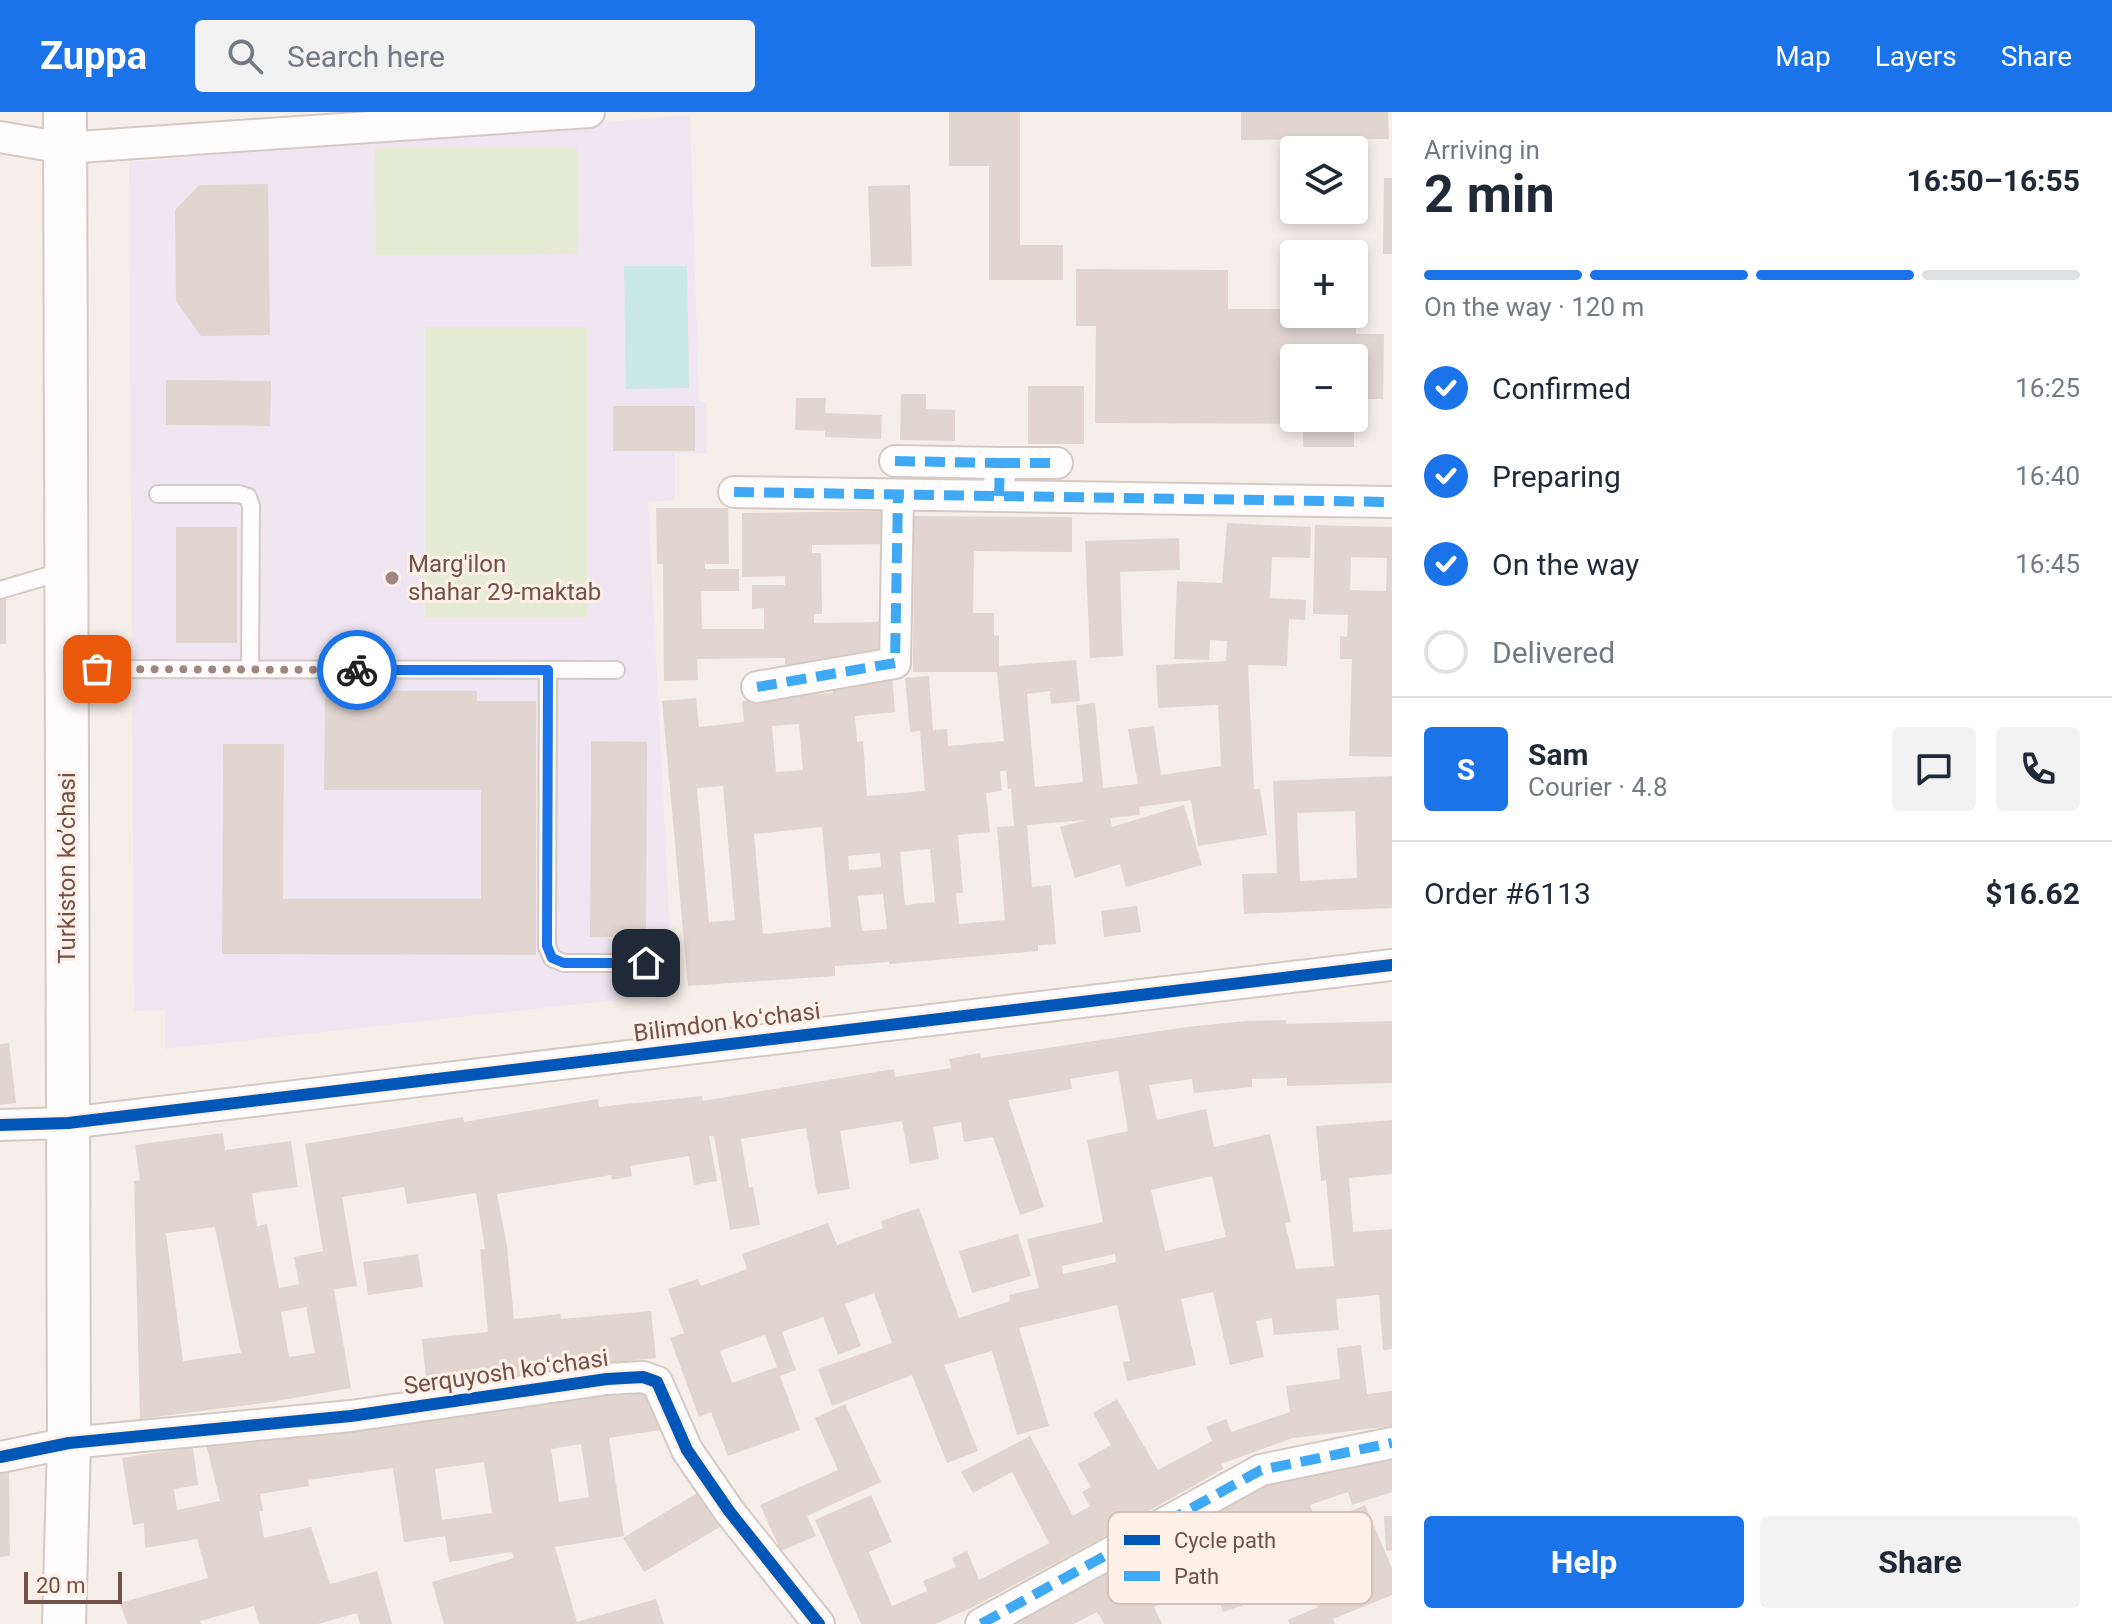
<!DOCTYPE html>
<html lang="en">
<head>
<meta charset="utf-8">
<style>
  :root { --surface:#fff; --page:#f2f2f3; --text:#1f2937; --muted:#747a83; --line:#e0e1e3; --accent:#1a73e8 }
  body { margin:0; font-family:Roboto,sans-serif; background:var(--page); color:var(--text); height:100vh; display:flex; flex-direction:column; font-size:30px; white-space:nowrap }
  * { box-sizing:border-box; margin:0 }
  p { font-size:26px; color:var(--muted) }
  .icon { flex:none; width:44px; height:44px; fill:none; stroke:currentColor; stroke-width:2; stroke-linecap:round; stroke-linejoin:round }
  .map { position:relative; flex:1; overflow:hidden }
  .sheet { display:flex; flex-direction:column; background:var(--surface); width:720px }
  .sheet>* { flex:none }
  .buttons { position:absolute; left:1280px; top:24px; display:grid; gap:16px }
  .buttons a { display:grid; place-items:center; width:88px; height:88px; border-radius:8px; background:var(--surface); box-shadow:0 4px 12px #0003; font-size:40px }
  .scale { position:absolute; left:24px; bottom:20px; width:98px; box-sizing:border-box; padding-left:8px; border:4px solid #735049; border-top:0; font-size:22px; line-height:28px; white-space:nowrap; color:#735049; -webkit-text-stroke:6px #fff1e8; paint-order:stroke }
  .pin { position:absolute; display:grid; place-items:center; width:68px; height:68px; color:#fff; margin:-34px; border-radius:16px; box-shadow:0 4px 12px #0006 }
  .courier { position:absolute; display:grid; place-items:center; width:80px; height:80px; margin:-40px; border:6px solid #1a73e8; border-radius:50%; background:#fff; color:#222; box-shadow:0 2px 10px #0007 }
  .headline em { font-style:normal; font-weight:700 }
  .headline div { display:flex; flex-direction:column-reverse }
  .headline { display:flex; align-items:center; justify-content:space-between; height:136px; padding:0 32px }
  h1 { font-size:52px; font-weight:700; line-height:60px }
  .bar { display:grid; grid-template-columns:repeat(4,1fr); gap:12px 8px; align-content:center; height:96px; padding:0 32px }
  .bar i { height:10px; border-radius:6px; background:var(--line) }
  .bar .selected { background:var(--accent) }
  .bar p { grid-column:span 4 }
  .line { display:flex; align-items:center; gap:20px; padding:0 32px; border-top:2px solid var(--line) }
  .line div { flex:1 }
  .round { display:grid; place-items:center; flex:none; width:84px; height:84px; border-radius:8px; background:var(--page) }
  ol { padding:0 32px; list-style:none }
  li { display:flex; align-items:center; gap:24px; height:88px }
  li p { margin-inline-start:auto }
  li .icon { padding:8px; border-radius:50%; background:var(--accent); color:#fff; stroke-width:4 }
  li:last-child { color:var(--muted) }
  li i { width:44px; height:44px; border:4px solid var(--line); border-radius:50% }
  .cta { display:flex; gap:16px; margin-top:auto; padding:16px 32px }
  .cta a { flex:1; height:92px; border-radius:8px; background:var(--accent); color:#fff; font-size:32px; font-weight:700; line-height:92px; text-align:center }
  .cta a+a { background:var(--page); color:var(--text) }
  header { display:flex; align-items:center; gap:48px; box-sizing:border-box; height:112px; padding:0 40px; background:var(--accent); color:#fff }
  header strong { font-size:38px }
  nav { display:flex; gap:44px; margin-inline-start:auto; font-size:28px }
  .search { width:560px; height:72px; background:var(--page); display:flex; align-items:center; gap:20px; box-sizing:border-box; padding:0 28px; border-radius:8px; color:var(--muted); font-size:30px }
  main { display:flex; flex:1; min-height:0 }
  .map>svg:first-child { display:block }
  .education { fill:#efe6f1 }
  .green { fill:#e6ebd3 }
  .water { fill:#cae8e4 }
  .building { fill:#e2d5d0; fill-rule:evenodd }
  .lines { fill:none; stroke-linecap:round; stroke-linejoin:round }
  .lane-casing { stroke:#d4cac5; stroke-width:20 }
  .street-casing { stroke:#d4cac5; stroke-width:34 }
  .secondary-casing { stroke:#d5c9c4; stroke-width:46 }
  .lane { stroke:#fefcfc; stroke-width:16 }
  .street { stroke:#fefcfc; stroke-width:30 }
  .secondary { stroke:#fefcfc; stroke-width:42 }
  .quiet { stroke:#3fa9f5; stroke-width:10; stroke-dasharray:20 10; stroke-linecap:butt }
  .cycleway-casing { stroke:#fff1e8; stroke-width:17 }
  .cycleway { stroke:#0057b8; stroke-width:12 }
  .done { stroke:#a18781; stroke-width:8; stroke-dasharray:0 14.4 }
  .route { stroke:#1a73e8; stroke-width:10 }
  .poi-dot { fill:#a18781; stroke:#fff1e8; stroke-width:3 }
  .labels { text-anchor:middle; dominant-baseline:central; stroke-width:6; stroke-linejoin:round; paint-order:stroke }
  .poi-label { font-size:24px; fill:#735049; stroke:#fff1e8; text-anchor:start }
  .street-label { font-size:24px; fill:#735049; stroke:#fff1e8 }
  .key { fill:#fff1e8; stroke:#d5c1b8; stroke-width:2 }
  .key-label { font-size:22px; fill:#735049 }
</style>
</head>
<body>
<header>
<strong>Zuppa</strong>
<div class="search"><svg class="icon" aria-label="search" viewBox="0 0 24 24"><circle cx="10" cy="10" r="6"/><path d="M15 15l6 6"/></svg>Search here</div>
<nav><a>Map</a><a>Layers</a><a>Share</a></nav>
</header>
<main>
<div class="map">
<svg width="1392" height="1512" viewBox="0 0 1392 1512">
  <rect width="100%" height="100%" fill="#f6eee8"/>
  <!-- education -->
  <path class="education" d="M690,3L699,290H706L707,341H675V388L648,390L673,882L165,937V898L134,899L129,50Z"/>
  <!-- green -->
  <path class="green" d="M577,35L578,142L376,143L375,36Z
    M425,215H587V505H425Z"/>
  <!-- water -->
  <path class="water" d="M624,154H687L689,276L626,277Z"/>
  <!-- building -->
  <path class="building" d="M949,0H1020V133H1063V168H989V54H949Z
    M1241,0H1388L1389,27L1241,28Z
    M1384,66H1392V142H1383Z
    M268,72L270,223L201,224L176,189L175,98L199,73Z
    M910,73L912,154L871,155L868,74Z
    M1076,157L1228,158V197H1294V202H1356V222H1384L1383,287H1354V246H1294V306H1354V335H1303V312L1095,311L1096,214H1076Z
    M166,268L271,269L270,314L166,313Z
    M1028,274H1084V332H1028Z
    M901,282H926V297L955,298V329L900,328Z
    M796,286H826L825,301L882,303L881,327L825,325V319L795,318Z
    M613,294H695V339H613Z
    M656,396H728L729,452H705V457H739V479H701L702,517H764V496L752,497V473H785V464L742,465V401L887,399V432L812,433V441H821L822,502H814V511L886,510V548L785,557V546L697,547L698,568L664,569L663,452H657Z
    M914,404L1072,405V440L974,439L973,501H994V523L999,524V554L1076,548L1080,589L1051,592L1050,579L1027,582L1035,675L1083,670L1076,593L1095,591L1103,676L1138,672L1128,617L1154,614L1161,663L1221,654L1218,593L1158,596L1156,553L1226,549L1227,529L1210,528L1209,548L1174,547L1177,469L1222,471L1227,411L1311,415L1310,446L1272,445L1270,486L1306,488L1305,508L1289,507L1287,554L1248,553L1254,677H1260L1267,723L1198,734L1191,688L1139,695L1140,703L1110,706L1112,715L1184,693L1202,753L1126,775L1120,752L1075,766L1060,715L1086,708L1027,713L1032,775L1051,773L1056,832L1038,833V839L889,852V850L835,854V864L688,874L662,589L696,586L699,615L744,610L742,589L833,581L832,567L892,562L895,600L855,604L857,630L863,629L867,684L925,679L920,619L910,620L905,566L929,564L933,618L947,617L948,634L1004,629L997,560H913ZM799,612L803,658L776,660L772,614ZM1000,659H1006L1008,677H1011L1014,714L997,715L1005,808L959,812L956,781H963L958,723L990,720L986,681L1002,679ZM723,674L735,808L709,810L697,676ZM822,715L831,815L763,822L754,722ZM930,737L935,790L905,793L900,740ZM880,741L881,755L849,758L848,744ZM883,782L887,817L862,819L858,784Z
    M1315,413L1392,415V645L1349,644L1352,547H1340V524L1347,525L1348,503L1313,502ZM1351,445L1387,446L1386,479L1350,478Z
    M176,415H237V531H176Z
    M1179,426L1180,458L1120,460L1123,544L1090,546L1085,429Z
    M6,482V532H0V484Z
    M325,579H477V589H536V843L222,842L223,632H284L283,787H481V678H324Z
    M591,629L647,630L646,825H590Z
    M1392,664V796L1244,802L1242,762L1277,761L1273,669ZM1355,699L1357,766L1300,769L1297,701Z
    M1137,794L1141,820L1104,825L1101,799Z
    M1286,908V912L1392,909V971L1287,974V966L1252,967V975L1194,981L1192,967L1149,973L1157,1008L1206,997L1214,1035L1270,1022L1291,1110L1285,1111L1296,1157L1334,1154L1326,1068L1321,1069L1316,1014L1392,1008V1062L1349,1066L1353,1120L1392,1117V1237L1383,1238L1379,1183L1336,1187L1339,1218L1274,1223L1272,1206L1256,1209L1264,1245L1230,1253L1213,1180L1181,1187L1196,1253L1127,1269L1123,1250L1130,1249L1117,1193L1019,1216L1049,1314L1017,1323L992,1239L944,1253L978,1339L947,1351L912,1263L832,1294L818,1257L892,1231L874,1181L845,1192L861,1234L838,1243L823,1205L782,1220L796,1258L780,1264L800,1318L728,1344L711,1300L699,1305L670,1226L684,1221L668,1177L698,1167L701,1174L747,1157L742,1142L828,1111L837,1133L883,1116L881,1109L919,1096L959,1206L1010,1189L1009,1183L1039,1176L1027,1127L1103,1110L1087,1028L1128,1019L1118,959L1070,967L1072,977L1008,988L1044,1095L1020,1103L993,1025L964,1030L961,1010L933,1015L939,1047L910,1052L902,1009L840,1019L850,1077L817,1082L806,1016L741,1027L749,1075H753L760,1113L730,1118L714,1024H709L717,1069L694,1073L689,1044L630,1054L632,1064L612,1068L611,1063L497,1082L507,1134L514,1207L560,1202L561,1207L651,1199L656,1246L566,1255V1261L427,1275L422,1227L488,1220L480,1137H485L476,1081L407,1092L404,1075L342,1085L357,1174L334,1177L351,1276L271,1290L140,1307L134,1069L140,1068L135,1033L223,1021L225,1038L291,1029L298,1075L252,1081L257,1114L267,1112L279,1176L299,1172L294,1145L323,1139L305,1032L463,1005L464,1010L598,987L599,995L702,984L703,989L894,957L895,965L951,956L949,947L980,941L981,946L1187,915L1245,909ZM1212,1064L1226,1125L1165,1139L1151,1078ZM215,1115L241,1241L183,1249L166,1121ZM1115,1142L1116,1150L1063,1162L1062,1154ZM306,1195L315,1241L289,1245L281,1200ZM765,1223L777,1255L732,1271L720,1239Z
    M9,931L16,991L0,993V932Z
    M1018,1122L1031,1164L972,1181L959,1139Z
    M418,1142L423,1175L368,1183L363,1150Z
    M1361,1233L1367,1282L1392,1279V1314L1293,1326L1221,1352L1223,1357L1089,1433L973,1495L935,1512H861L815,1408L871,1383L892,1430L869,1440L892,1494L927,1479L923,1469L956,1455L952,1446L967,1439L979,1468L1049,1431L1012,1360L973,1381L961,1360L1030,1324L1073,1404L1090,1394L1082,1380L1091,1375L1078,1352L1111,1333L1093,1301L1117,1287L1158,1358L1212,1329L1206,1315L1226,1307L1231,1320L1290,1300L1286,1274L1340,1267L1337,1236Z
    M654,1276L660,1318L609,1326L624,1424L555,1435L577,1510L656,1487L664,1512H444L432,1470L514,1446L512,1440L449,1450L445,1424L404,1430L393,1356L308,1368L309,1374L260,1382L263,1399H259L264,1426L311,1415L330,1472L377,1459L392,1512H360L357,1501L318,1512H259L254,1494L200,1509L201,1512H127L120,1491L208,1466L197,1427L145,1436L144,1411L133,1413L122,1346L193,1335L198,1373L174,1377L177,1398L220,1389L206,1332L514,1292L515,1297ZM581,1332L589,1385L559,1390L551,1337ZM484,1350L492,1401L442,1408L435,1357Z
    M845,1292L881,1370L807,1404L816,1424L781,1439L760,1393L838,1358L815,1306Z
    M1392,1335V1380L1352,1393L1348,1380L1310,1393L1313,1401L1263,1417L1268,1432L1234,1443L1249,1491L1223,1500L1191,1400L1252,1381L1251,1379Z
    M9,1358L10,1444L0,1445V1359Z
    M707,1375L728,1410L644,1460L623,1426Z
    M1365,1393L1392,1456V1483L1333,1507L1335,1512H1290L1288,1508L1318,1495L1310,1476L1301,1479L1292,1457L1342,1436L1330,1407Z
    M1384,1404H1392V1438L1386,1439Z
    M1182,1415L1201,1449L1189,1455L1187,1452L1156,1469L1166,1489L1154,1495L1162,1512H1104L1097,1500L1074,1512H1010L1110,1453Z"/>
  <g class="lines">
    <defs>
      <path id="lane" d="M158,382H239L248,385L251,394L250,557
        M0,478L64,459
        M68,557L616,558
        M548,558L547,834L552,846L564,851H646"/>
      <path id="street" d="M0,25L64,36L589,0
        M895,349L1000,351L999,384
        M1000,351H1057
        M734,380L1392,390
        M757,575L895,551L898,383
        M0,1013L68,1011L1392,853
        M0,1345L69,1331L351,1304L607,1267L643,1265L657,1270L687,1338L729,1399L819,1512
        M981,1512L1261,1358L1392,1331"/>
      <path id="secondary" d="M64,1512L69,1331L65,0"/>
    </defs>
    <!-- lane casing -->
    <use href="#lane" class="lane-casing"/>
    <!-- street casing -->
    <use href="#street" class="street-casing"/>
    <!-- secondary casing -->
    <use href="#secondary" class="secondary-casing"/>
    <!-- lane -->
    <use href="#lane" class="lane"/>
    <!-- street -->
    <use href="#street" class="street"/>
    <!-- secondary -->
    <use href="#secondary" class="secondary"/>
    <!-- quiet -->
    <path class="quiet" d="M895,349L1000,351L999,384
      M1000,351H1057
      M734,380L1392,390
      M757,575L895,551L898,383
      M981,1512L1261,1358L1392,1331"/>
    <defs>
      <path id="cycleway" d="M0,1013L68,1011L1392,853
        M0,1345L69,1331L351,1304L607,1267L643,1265L657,1270L687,1338L729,1399L819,1512"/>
    </defs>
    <!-- cycleway casing -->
    <use href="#cycleway" class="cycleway-casing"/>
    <!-- cycleway -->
    <use href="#cycleway" class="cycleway"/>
  </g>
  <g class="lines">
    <!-- done -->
    <path class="done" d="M97,557L357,558"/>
    <!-- route -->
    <path class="route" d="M357,558H548L547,834L552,846L564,851H646"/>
  </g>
  <!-- markers -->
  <circle class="poi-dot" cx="392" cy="466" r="8"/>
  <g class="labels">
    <!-- poi labels -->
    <g class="poi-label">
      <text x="408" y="452">Marg'ilon<tspan x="408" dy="28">shahar 29-maktab</tspan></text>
    </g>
    <!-- street labels -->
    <g class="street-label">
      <text transform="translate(67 756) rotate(-90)">Turkiston ko’chasi</text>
      <text transform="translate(727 910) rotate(-7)">Bilimdon koʻchasi</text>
      <text transform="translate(506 1260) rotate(-8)">Serquyosh koʻchasi</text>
    </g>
  </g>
  <!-- legend -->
  <rect x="1108" y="1400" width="264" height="92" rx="12" class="key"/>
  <rect x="1124" y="1423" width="36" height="10" fill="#0057b8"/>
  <rect x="1124" y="1459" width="36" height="10" fill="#3fa9f5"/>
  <g class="key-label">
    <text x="1174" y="1436">Cycle path</text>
    <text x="1174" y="1472">Path</text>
  </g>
</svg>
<div class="buttons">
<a><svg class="icon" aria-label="layers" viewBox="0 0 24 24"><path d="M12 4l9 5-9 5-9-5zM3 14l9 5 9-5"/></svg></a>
<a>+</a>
<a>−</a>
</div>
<div class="scale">20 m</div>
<div class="pin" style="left:97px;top:557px;background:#ea580c"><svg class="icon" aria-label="bag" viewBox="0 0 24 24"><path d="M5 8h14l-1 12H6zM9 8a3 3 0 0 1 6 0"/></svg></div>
<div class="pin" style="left:646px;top:851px;background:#1f2937"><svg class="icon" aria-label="home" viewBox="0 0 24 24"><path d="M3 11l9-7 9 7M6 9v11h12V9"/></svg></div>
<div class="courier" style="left:357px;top:558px"><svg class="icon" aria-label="bike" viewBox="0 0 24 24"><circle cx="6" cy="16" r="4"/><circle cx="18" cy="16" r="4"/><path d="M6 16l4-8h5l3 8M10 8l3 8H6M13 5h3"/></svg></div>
</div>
<section class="sheet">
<div class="headline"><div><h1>2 min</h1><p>Arriving in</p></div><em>16:50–16:55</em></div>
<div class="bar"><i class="selected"></i><i class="selected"></i><i class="selected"></i><i></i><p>On the way · 120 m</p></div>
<ol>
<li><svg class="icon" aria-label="check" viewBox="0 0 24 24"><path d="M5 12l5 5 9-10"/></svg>Confirmed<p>16:25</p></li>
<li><svg class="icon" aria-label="check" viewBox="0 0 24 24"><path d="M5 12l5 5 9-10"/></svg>Preparing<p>16:40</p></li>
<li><svg class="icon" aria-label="check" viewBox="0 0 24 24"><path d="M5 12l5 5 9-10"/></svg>On the way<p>16:45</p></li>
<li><i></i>Delivered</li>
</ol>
<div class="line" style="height:144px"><b class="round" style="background:var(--accent);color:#fff">S</b><div><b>Sam</b><p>Courier · 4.8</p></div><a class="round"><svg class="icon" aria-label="chat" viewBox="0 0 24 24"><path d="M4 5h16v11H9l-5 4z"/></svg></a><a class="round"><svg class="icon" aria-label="phone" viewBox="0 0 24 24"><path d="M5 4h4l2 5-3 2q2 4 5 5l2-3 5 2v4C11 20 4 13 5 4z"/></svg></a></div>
<div class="line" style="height:104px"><div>Order #6113</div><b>$16.62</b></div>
<div class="cta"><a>Help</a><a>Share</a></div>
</section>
</main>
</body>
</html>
